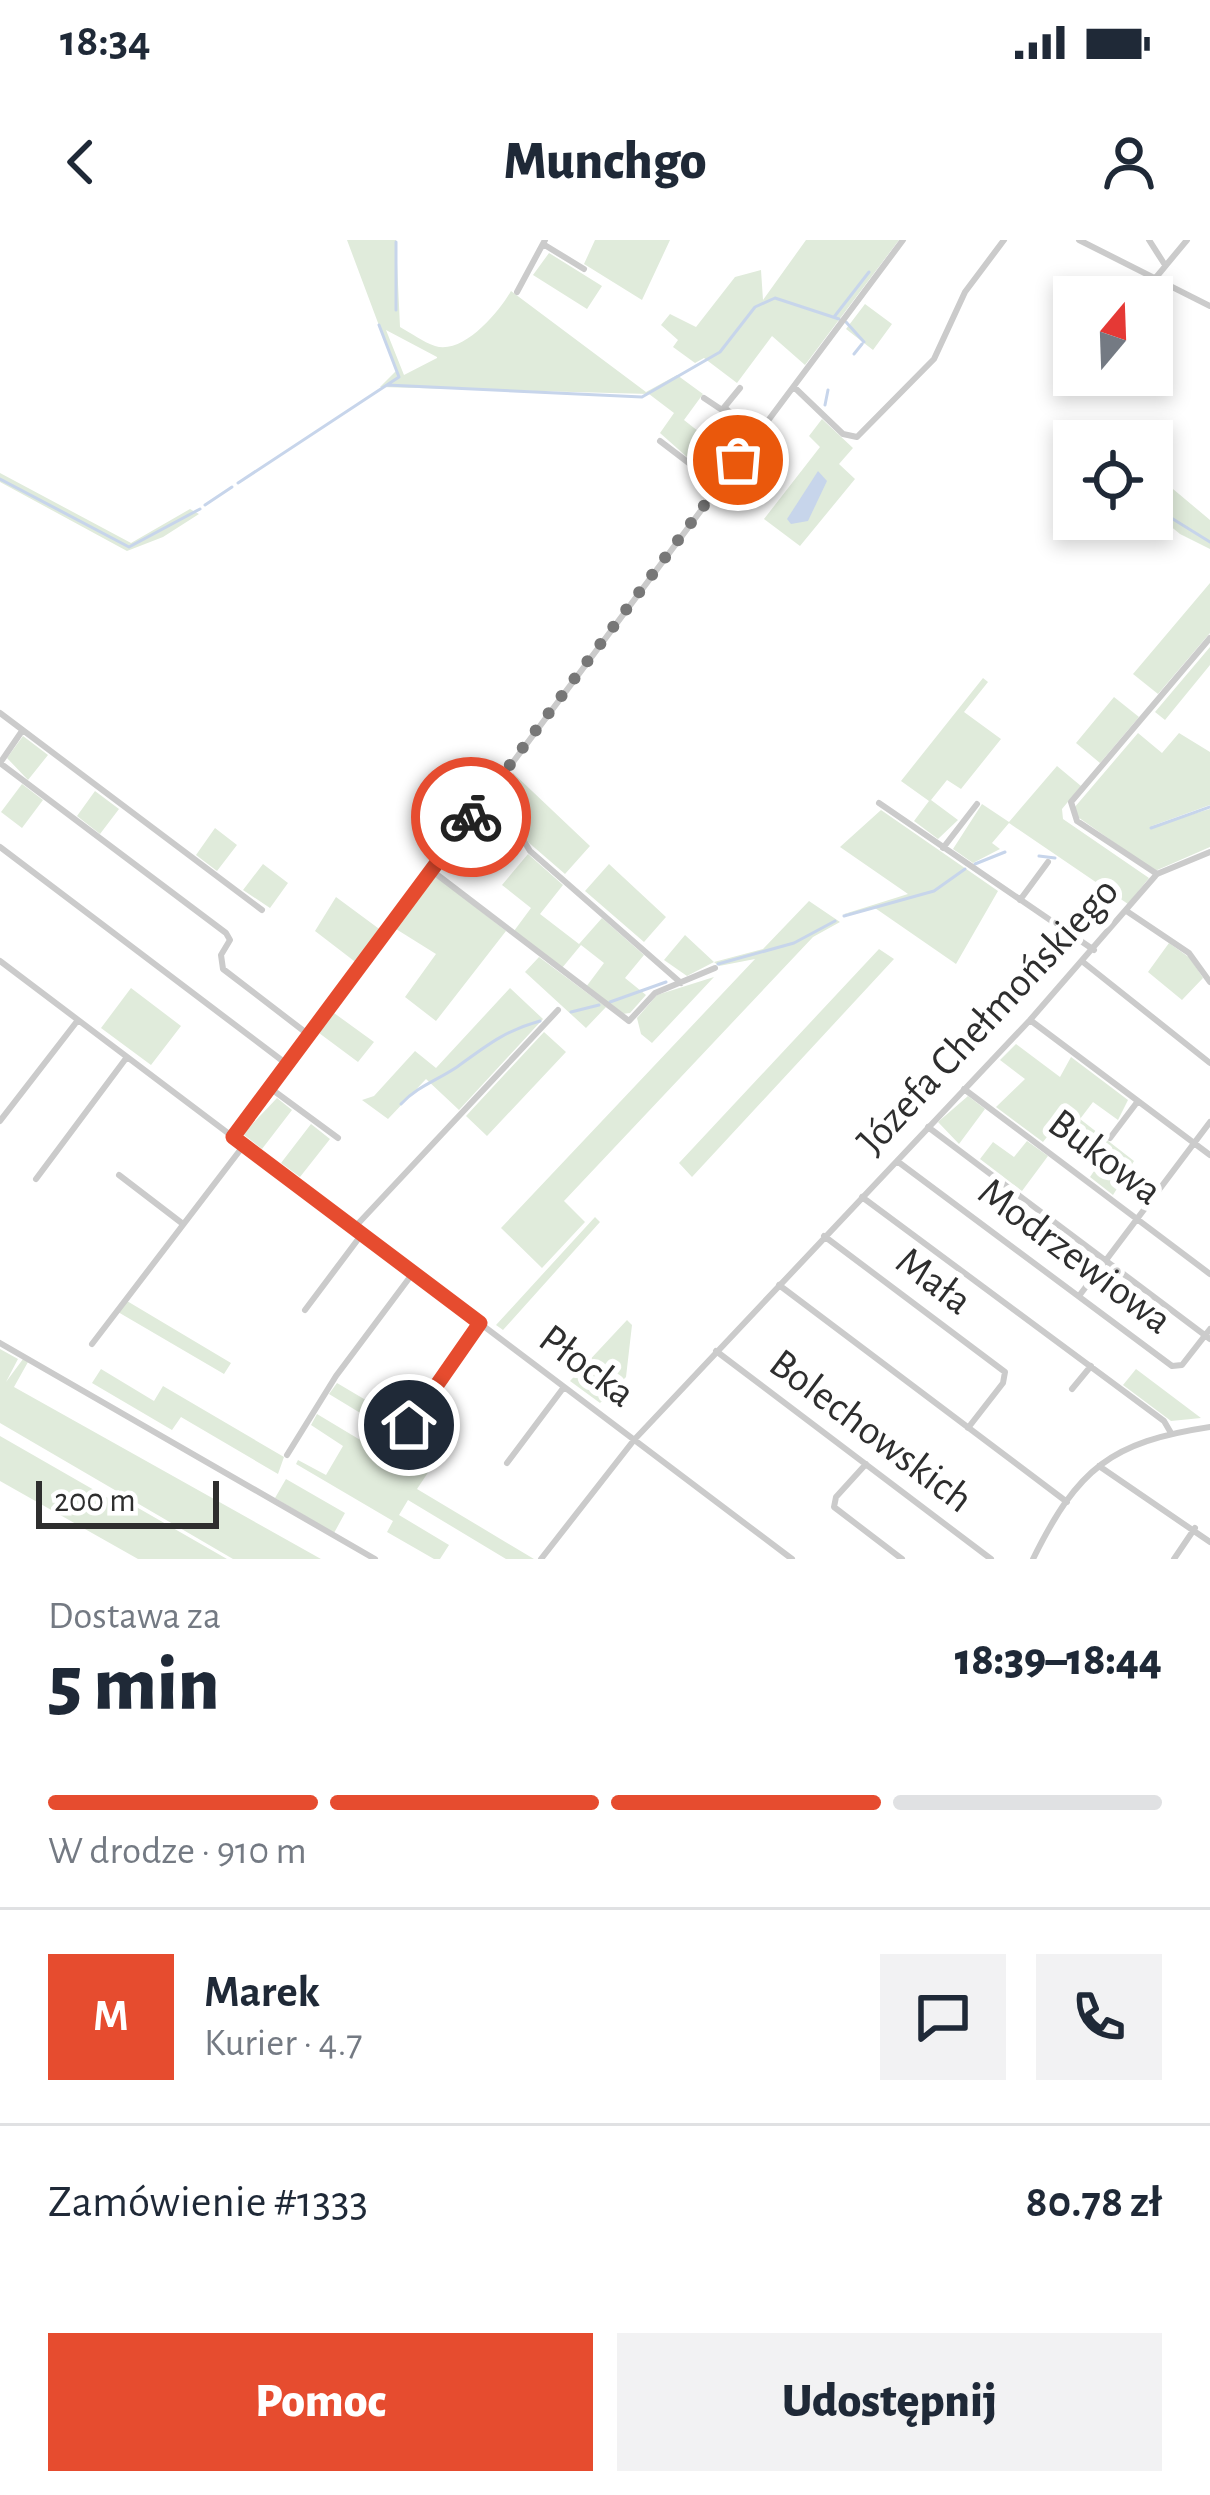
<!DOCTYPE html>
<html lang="pl">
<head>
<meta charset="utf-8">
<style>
  :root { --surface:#fff; --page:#f2f2f3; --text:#1f2937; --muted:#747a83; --line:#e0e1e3; --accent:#e64c2f }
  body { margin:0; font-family:"Alegreya Sans",sans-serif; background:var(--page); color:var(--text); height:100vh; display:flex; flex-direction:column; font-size:45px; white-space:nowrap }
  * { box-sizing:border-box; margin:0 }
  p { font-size:39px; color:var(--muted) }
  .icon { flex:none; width:66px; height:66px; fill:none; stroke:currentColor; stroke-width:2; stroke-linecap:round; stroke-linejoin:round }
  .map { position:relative; height:1319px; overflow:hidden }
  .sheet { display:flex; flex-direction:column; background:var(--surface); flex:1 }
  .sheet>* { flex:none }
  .needle { width:78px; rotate:19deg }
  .buttons { position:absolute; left:1053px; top:36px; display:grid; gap:24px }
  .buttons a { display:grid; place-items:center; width:120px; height:120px; border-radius:0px; background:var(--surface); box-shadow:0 6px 18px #0003; font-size:60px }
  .scale { position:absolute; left:36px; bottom:30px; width:183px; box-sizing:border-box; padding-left:12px; border:6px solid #2e2e2e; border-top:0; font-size:33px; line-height:42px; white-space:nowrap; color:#2e2e2e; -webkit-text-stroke:9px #fff; paint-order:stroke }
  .pin { position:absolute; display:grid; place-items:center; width:102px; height:102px; color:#fff; margin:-51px; border:6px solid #fff; border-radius:50%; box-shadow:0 3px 12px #0007 }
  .courier { position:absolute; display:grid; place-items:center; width:120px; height:120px; margin:-60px; border:9px solid #e64c2f; border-radius:50%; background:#fff; color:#222; box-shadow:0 3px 15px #0007 }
  .headline em { font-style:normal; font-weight:800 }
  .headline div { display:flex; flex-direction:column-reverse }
  .headline { display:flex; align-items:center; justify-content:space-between; height:204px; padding:0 48px }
  h1 { font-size:78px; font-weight:800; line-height:90px }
  .bar { display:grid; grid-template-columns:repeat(4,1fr); gap:18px 12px; align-content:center; height:144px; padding:0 48px }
  .bar i { height:15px; border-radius:9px; background:var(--line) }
  .bar .current { background:var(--accent) }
  .bar p { grid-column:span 4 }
  .line { display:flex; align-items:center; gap:30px; padding:0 48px; border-top:3px solid var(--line) }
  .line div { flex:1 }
  .round { display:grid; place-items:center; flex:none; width:126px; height:126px; border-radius:0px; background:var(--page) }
  .button { display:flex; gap:24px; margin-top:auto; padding:24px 48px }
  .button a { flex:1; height:138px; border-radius:0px; background:var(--accent); color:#fff; font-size:48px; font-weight:800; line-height:138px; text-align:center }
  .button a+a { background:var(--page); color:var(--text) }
  .status { display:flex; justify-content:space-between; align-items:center; height:84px; padding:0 60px; background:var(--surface); direction:ltr }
  .status svg { height:33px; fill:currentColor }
  header { display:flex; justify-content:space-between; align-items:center; height:156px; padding:0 48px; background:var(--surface); font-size:54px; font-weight:800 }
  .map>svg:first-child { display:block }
  .green { fill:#e0ebdb; fill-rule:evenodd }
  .water { fill:#c7d5eb }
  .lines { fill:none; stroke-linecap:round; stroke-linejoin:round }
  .stream { stroke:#c7d5eb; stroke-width:3 }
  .minor { stroke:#cbcbcb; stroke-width:6 }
  .done { stroke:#777; stroke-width:12; stroke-dasharray:0 21.6 }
  .route { stroke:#e64c2f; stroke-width:15 }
  .labels { text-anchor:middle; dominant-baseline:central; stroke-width:12; stroke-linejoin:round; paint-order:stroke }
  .street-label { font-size:42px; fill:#2e2e2e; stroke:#fff }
</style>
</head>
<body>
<div class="status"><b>18:34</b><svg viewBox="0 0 49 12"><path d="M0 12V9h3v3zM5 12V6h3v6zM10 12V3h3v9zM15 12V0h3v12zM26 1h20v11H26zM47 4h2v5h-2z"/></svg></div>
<header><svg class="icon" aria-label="back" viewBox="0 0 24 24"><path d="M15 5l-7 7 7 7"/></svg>Munchgo<svg class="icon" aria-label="person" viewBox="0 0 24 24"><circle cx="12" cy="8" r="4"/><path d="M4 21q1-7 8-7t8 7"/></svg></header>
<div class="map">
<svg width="1210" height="1319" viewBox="0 0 1210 1319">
  <rect width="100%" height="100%" fill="#fff"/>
  <!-- green -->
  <path class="green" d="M347,0H396L400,87C411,93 423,102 435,106C463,115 499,72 511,51L646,152L677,135L703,154L684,180L703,195L687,217L660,193L674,173L649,154L380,147L396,131ZM386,90L437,117V118L404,135Z
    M595,0H670L642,60L584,24Z
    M806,0H899L805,125L772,96L737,143L704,118L695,123L673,107L678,100L661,85L670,74L696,87L735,37L761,30L763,60Z
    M549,13L602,46L587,69L533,35Z
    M865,64L892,84L873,110L846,89Z
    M822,179L853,208L839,224L855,239L800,306L764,279L820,207L809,196Z
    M0,233L131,303L190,269L199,274L163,297L127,311L0,242Z
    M1173,249L1210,280V309L1180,294L1152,271Z
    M1210,343V393L1158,454L1133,434Z
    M1210,407V425L1165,480L1155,472Z
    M983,438L988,442L964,472L1001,499L961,549L947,540L931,560L958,580L938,599L914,581L929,561L901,541Z
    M1114,457L1139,477L1100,523L1076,503Z
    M1138,493L1162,513L1179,493L1210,512V565L1149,587L1210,569V607L1155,631L1075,575L1074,568Z
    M23,496L48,515L28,540L7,518Z
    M1057,526L1081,546L1062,569L1063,579L1149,638L1128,664L1009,583L992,603L1000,609L973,623L953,609L982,564L1009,582Z
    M513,533L590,606L565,634L528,602L516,576L497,563Z
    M22,544L43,560L22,588L1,572Z
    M95,551L119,569L100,594L77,576Z
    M881,570L998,651L956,724L875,668L841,675L908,654L840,607Z
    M215,588L237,605L217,631L196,615Z
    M528,614L563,645L540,674L579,704L602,678L644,715L625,738L646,755L630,773L622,774L586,747L604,723L581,705L562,728L514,691L531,668L502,645Z
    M263,624L288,643L270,668L243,650Z
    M609,624L666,677L644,702L585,651Z
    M436,636L506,691L436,781L405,757L436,714L396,689Z
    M336,657L382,691L358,724L315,691Z
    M809,661L840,682L813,697L564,961L585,982L542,1028L501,988L755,719L719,726L714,722L687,736L664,720L685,695L714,722L763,709Z
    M1169,703L1190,718L1203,738L1182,760L1148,732Z
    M879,709L894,719L692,937L679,923Z
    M539,717L606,767L586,788L525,732Z
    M714,737L652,803L641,794L637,778L657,755Z
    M131,748L181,786L151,825L101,788Z
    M510,748L543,779L459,870L426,839L388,879L362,860L374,856L415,811L436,828Z
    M334,773L374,802L358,822L319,793Z
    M544,792L566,812L487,896L466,876Z
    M1016,804L1060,837L1071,817L1128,860L1118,880L1093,862L1080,879L1134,921L1113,955L1090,937L1100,922L1054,888L1043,902L996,867L1025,839L1000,820Z
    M968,856L985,869L959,904L938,882Z
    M277,858L292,870L262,909L243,894Z
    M311,884L330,899L300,937L281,923Z
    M1027,901L1048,916L1022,951L980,919L993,902L1014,917Z
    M595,977L600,982L503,1090L496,1085Z
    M127,1061L231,1123L224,1134L118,1072Z
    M627,1080L632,1085L626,1137L600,1163L570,1141Z
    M0,1109L18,1119L6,1142L23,1119L28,1122L14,1147L321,1319H233L0,1183Z
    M101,1129L154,1161L163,1146L284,1217L278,1234L181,1177L172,1190L92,1143Z
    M1136,1129L1201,1178L1171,1181L1123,1145Z
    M337,1143L445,1207L417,1249L534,1319H506L408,1260L399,1275L449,1305L440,1319H434L387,1292L393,1281L296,1224L298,1220L326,1235L343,1206L311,1185L317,1174L377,1210L390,1191L329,1154Z
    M0,1196L115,1262L119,1257L227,1319H138L0,1241Z
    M286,1239L345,1273L334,1293L275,1258Z"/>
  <!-- water -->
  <path class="water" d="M818,231L827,241L808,281L791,284L787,279Z"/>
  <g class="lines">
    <!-- stream -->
    <path class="stream" d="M396,2V70
      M834,77L869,32
      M846,82L864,102
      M854,114L862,104
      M387,145L642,157L720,112L755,67L775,58L839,79
      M825,165L828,150
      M0,239L129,307L200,269
      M238,243L399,137L379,85
      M205,265L232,247
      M1160,271L1210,302
      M1151,588L1210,567
      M1039,616L1055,618
      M975,624L1005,612
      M844,676L934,651L965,629
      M718,724L794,703L835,681
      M610,762L666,742
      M571,772L599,765
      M401,864C418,846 436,841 457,827C486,806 504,791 540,781"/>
    <!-- minor -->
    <path class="minor" d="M1079,0L1210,66
      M1149,0L1165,25
      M543,4L584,29
      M1153,41L1187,0
      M517,52L545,0
      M794,147L843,194L857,197L934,119L965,52L1004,0
      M704,158L722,170L740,148
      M725,168L757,195
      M660,201L719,246
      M0,473L262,670
      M0,523L226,693L230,700L221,715L223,729L309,795
      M0,523L22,491
      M485,559L510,578L530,611L681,743
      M879,563L1094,710
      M0,607L288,825
      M943,608L977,564
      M431,630L629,781L655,753L715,728
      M1157,634L1077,581L1071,562L1210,398
      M1020,660L1048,622
      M1128,672L1189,713L1210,742
      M0,721L792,1319
      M1083,722L1210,823
      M1030,780L1210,915
      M270,848L338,898
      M964,849L1210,1034
      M0,881L78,780
      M928,887L1210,1099
      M233,897L903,0
      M1110,898L1138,861
      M897,921L1172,1126L1182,1125L1210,1089
      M119,935L183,984
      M36,939L127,817
      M862,957L1164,1181L1171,1193
      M354,988L558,770
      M824,996L1005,1132L1003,1143L968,1188
      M779,1045L1067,1262
      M1079,1056L1210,882
      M305,1070L362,994
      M0,1103L375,1319
      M92,1104L244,905
      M716,1111L991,1319
      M1072,1149L1091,1126
      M409,1185L479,1085
      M287,1215L336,1136L413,1033
      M507,1223L564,1147
      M866,1224L836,1257L834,1267L902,1319
      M1099,1226L1210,1302
      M541,1319L634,1200L1030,780L1157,634L1210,612
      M1033,1319C1078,1228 1111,1202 1210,1187
      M1174,1319L1195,1288"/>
  </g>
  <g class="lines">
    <!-- done -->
    <path class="done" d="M471,577L738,220"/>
    <!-- route -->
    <path class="route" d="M409,1185L480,1083L233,897L471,577"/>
  </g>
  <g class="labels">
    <!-- street labels -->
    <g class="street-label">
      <text transform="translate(988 776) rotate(-47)">Józefa Chełmońskiego</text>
      <text transform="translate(1105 917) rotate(37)">Bukowa</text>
      <text transform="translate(1075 1016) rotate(37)">Modrzewiowa</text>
      <text transform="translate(934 1041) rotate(37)">Mała</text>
      <text transform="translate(587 1126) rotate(37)">Płocka</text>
      <text transform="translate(871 1191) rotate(37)">Bolechowskich</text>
    </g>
  </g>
</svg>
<div class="buttons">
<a><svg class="needle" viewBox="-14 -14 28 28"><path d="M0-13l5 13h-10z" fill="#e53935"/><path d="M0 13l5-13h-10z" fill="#747a83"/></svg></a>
<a><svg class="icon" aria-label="locate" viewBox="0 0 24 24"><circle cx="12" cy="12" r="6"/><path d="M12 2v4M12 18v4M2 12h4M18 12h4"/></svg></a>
</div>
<div class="scale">200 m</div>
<div class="pin" style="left:738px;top:220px;background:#ea580c"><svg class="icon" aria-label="bag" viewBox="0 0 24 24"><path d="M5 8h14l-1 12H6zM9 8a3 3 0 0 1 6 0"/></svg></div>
<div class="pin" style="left:409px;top:1185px;background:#1f2937"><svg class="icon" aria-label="home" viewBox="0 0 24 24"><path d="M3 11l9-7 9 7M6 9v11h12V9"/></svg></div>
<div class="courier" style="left:471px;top:577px"><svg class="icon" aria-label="bike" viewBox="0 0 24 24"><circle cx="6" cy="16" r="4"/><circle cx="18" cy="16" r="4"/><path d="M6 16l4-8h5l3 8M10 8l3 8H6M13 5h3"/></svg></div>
</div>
<section class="sheet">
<div class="headline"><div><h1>5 min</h1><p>Dostawa za</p></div><em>18:39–18:44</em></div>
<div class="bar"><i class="current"></i><i class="current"></i><i class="current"></i><i></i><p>W drodze · 910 m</p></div>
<div class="line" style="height:216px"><b class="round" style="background:var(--accent);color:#fff">M</b><div><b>Marek</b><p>Kurier · 4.7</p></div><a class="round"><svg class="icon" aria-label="chat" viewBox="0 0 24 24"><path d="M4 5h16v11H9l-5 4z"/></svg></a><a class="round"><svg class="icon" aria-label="phone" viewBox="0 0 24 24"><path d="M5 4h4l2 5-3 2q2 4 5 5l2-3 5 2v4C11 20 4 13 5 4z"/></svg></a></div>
<div class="line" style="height:156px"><div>Zamówienie #1333</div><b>80.78 zł</b></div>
<div class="button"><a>Pomoc</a><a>Udostępnij</a></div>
</section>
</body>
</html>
